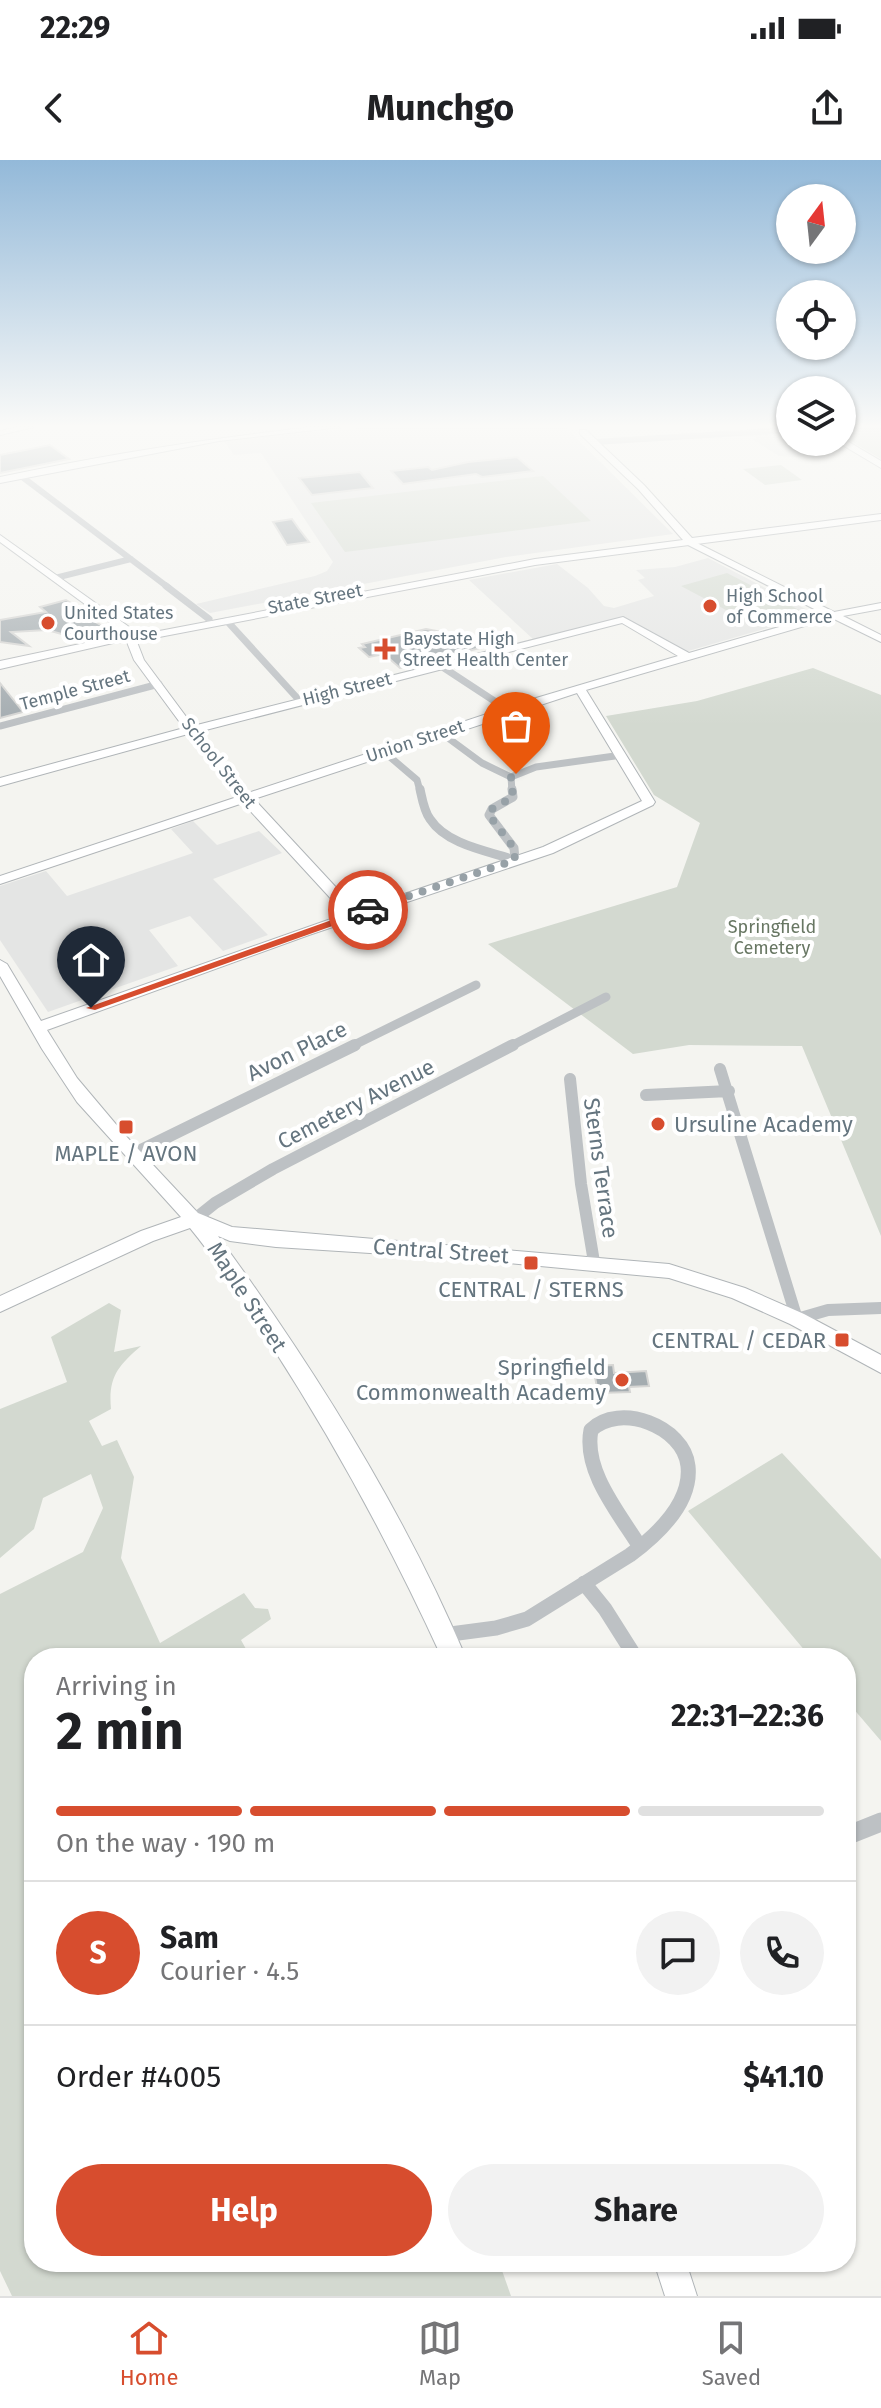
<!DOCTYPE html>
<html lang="en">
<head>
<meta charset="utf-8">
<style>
  :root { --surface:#fff; --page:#f2f2f2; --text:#202124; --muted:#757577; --line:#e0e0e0; --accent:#d74d2e }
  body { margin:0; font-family:"Fira Sans",sans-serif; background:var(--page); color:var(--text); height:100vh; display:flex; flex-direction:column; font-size:30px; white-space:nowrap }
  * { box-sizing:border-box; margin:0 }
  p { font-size:26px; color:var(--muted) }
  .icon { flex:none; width:44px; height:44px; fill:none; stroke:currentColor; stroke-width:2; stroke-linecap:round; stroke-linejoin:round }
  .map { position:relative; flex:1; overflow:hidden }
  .drawer { position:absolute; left:24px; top:1488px; width:832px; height:624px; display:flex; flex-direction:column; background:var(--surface); border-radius:32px; box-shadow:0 2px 6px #0004 }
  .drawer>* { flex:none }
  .needle { width:52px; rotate:15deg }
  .fabs { position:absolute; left:776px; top:24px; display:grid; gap:16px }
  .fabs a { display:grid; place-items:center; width:80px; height:80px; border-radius:50%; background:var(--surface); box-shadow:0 2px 6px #0004; font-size:40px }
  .pin { position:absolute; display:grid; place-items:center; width:68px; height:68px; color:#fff; margin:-82px -34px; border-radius:50% 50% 50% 0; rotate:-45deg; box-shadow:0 0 8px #0007 }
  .pin .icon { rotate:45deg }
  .courier { position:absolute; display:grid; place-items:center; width:80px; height:80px; margin:-40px; border:6px solid #d74d2e; border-radius:50%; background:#fff; color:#222; box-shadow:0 2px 10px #0007 }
  .headline em { font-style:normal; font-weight:700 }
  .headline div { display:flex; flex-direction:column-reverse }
  .headline { display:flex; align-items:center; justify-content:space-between; height:136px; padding:0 32px }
  h1 { font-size:52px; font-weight:700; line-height:60px }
  .bar { display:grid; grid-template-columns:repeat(4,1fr); gap:12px 8px; align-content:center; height:96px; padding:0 32px }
  .bar i { height:10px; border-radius:6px; background:var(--line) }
  .bar .on { background:var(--accent) }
  .bar p { grid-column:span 4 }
  .line { display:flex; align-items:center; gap:20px; padding:0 32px; border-top:2px solid var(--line) }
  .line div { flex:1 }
  .round { display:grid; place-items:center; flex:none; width:84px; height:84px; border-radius:42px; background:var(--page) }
  .cta { display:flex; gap:16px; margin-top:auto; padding:16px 32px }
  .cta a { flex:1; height:92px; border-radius:48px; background:var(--accent); color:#fff; font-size:32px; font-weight:700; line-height:92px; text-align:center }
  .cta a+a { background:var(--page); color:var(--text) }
  .status { display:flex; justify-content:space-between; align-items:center; height:56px; padding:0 40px; background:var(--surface); direction:ltr }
  .status svg { height:22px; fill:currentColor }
  header { display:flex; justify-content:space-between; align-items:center; height:104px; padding:0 32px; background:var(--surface); font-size:36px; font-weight:700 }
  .dock { display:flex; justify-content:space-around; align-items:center; height:112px; border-top:2px solid var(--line); background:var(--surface); font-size:22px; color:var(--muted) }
  .dock a { display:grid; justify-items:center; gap:4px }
  .dock .on { color:var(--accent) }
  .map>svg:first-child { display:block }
  .built { fill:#e4e5e4 }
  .green { fill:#d3d9d0 }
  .building { fill:#a4acb0; stroke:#d5d5d3; stroke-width:2 }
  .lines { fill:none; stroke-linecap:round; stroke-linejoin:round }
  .secondary-casing { stroke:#b0b5b8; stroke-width:2 }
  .primary-casing { stroke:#b1b5b8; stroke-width:2 }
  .street-far5 { stroke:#bdc1c4; stroke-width:6 }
  .street-far4 { stroke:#bdc1c4; stroke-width:7 }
  .street-far3 { stroke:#bdc1c4; stroke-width:9 }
  .street-far2 { stroke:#bdc1c4; stroke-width:12 }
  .street-far1 { stroke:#bdc1c4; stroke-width:15 }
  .street { stroke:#bdc1c4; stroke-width:19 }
  .secondary { fill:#fff; fill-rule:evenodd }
  .primary { fill:#fff; fill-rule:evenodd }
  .route { fill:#d74d2e }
  .done { stroke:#97a1a7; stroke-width:8; stroke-dasharray:0 14.4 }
  .poi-dot { fill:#d74d2e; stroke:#fff; stroke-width:3 }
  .labels { text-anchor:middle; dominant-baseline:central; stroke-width:8; stroke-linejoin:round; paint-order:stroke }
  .far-poi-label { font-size:18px; fill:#65757f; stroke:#fff; text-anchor:start }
  .far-street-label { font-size:18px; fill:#65757f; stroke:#fff }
  .far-park-label { font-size:18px; fill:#687763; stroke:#fff }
  .street-label { font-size:22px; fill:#65757f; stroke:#fff }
  .poi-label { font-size:22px; fill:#65757f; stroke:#fff }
</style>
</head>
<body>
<div class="status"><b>22:29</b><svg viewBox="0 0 49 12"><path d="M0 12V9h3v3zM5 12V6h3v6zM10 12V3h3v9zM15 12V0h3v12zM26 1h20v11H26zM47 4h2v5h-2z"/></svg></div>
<header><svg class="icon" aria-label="back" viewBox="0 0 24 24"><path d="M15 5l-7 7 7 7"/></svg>Munchgo<svg class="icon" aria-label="share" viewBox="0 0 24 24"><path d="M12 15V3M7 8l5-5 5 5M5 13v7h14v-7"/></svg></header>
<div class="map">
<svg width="881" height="2136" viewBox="0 0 881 2136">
  <rect width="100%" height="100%" fill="#f4f4f0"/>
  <!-- built -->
  <path class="built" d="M369,267H565L673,374L506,397L210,453L196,444L315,416L327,411L333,402L261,293L234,295L224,281Z
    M790,273V282H830L845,291L798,297L779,296L752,279H757L754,274Z
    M708,398L815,454L678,494L618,459L534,480L469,420L557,404L588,428L604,446L614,448L654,436L638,420L645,418L636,410L675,407Z
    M193,661L217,685L259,671L282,693L213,719L268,775L223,791L190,756L149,770L178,806L48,852L0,780V726L46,711L67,736L193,693L171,669Z"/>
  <!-- green -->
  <path class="green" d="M881,267V299L842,276V268Z
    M781,305L802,320L765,325L743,309Z
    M543,316L591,361L345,392L311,343Z
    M727,413L803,452L756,466L681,426Z
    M813,508L881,535V1076L802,886L689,885L633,894L488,784L677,727L700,663L654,635L606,556L697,541Z
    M109,1143L121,1150L114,1192L141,1186C118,1206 108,1217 111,1249L89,1261L102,1286L117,1280L134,1317L121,1398L160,1483L244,1433L255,1448L268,1449L271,1459L241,1480L251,1498H34V2102H499L511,2136H12L0,2111V1434L83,1392L103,1348L91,1314L43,1338L34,1369L0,1398V1249L67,1222L51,1177Z
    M782,1293L881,1399V1581L846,1540V1498H811L688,1351Z"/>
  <!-- building -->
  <path class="building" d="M50,285L69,299L0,313V295Z
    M517,297L533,311L482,317L476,314L403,324L391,311L428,307L432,310L468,302Z
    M360,312L373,328L312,335L299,318Z
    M292,359L299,369L309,382L287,385L273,362Z
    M66,440L83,450L76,451L106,468L69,476L47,470L11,472L29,486L0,482V460L46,452L40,447Z
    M426,469L452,474L461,472L480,488L400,508L384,494L369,497L359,488L365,487L362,484Z
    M0,523L20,548L23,552L0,558Z
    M613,1205L614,1213L646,1211L649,1226L629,1227L630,1232L598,1233L593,1206Z"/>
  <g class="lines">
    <defs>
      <path id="secondary" d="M18,267H34L0,275V271Z
        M314,267H341L219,281L0,323V317C103,295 209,278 314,267Z
        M0,375L132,469L144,500L193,566L623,457L689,493L824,454L688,385L691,380L834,452L881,443V449L843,456L881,475V482L832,458L586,530L655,642L653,645L553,693L309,775L47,870L77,918L125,975L198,1053L232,1067L669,1104L745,1128L804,1154L881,1195V1213L790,1164L732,1138L669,1118L464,1099L276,1087L230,1081L218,1076C313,1206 403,1349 466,1498H442C393,1391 337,1287 273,1188C247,1147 221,1106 190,1068L153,1081L0,1152V1136L141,1071L181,1057L77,942L42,889L0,816V800L7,804L41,861L345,754L243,643L0,724V716L237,637L188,574L0,626V618L184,568L134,500L123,472L0,382ZM622,463L678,496L526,541L248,633L198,572ZM577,533L642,641L543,687L357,750L254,639Z
        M654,2102H686L697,2136H665Z"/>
      <path id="primary" d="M580,270H586L644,325L692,378L881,354V360L535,405L154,478L113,483L0,509V501L113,477L154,472L535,399L683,380L638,329L580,274Z
        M842,278L881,301V308L839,283Z"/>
    </defs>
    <!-- secondary casing -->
    <use href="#secondary" class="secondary-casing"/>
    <!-- primary casing -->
    <use href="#primary" class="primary-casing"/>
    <!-- street-far5 -->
    <path class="street-far5" d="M595,282L790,270
      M21,316L169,428
      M55,418L131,399"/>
    <!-- street-far4 -->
    <path class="street-far4" d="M166,426L209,459
      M227,461L299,540
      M441,506L508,550
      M0,566L159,524
      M440,572L482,603L511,617
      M383,591L417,620L420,631
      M512,631L511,617L536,607L622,595"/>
    <!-- street-far3 -->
    <path class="street-far3" d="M420,629C422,638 424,651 430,659C447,685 488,691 515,700L514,688L489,655L492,649L513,637L512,629
      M350,887L476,825
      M509,887L606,837"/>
    <!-- street-far2 -->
    <path class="street-far2" d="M720,909L797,1159L828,1150L881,1148
      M570,919L581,1024L594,1102
      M646,935L729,931
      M135,993L355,885
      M195,1059L215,1043L273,1009L513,885"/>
    <!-- street-far1 -->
    <path class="street-far1" d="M584,1423L605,1449L636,1498
      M443,1475L496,1468L527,1459L630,1395C657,1375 692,1343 688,1306C684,1266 619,1242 591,1270C583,1311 619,1353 640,1387"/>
    <!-- street -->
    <path class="street" d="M846,1676L881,1662"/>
    <!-- secondary -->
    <use href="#secondary" class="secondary"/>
    <!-- primary -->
    <use href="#primary" class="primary"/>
  </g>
  <!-- sky -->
  <linearGradient id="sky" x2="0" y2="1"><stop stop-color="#93b9d9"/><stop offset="0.47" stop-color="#fafaf8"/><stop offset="1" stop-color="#fafaf8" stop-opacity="0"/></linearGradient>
  <rect width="881" height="566" fill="url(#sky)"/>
  <!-- route -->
  <path class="route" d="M368,747L372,748V752L95,850L86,848Z"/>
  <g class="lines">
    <!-- done -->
    <path class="done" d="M368,750L515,700L514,688L489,655L492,649L513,637L511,617L516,614"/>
  </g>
  <!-- markers -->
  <g class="poi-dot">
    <circle cx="710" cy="446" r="8"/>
    <circle cx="48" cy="463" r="8"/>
    <path d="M381 477h8v8h8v8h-8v8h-8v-8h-8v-8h8z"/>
    <circle cx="658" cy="964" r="8"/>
    <rect x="118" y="959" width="16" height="16" rx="4"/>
    <rect x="523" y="1095" width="16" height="16" rx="4"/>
    <rect x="834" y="1172" width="16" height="16" rx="4"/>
    <circle cx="622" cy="1220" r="8"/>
  </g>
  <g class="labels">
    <!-- far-poi labels -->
    <g class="far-poi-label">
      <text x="726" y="436">High School<tspan x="726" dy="21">of Commerce</tspan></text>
      <text x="64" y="453">United States<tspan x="64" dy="21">Courthouse</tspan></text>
      <text x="403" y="479">Baystate High<tspan x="403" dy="21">Street Health Center</tspan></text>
    </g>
    <!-- far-street labels -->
    <g class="far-street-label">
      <text transform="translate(315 439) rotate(-11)">State Street</text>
      <text transform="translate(347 529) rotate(-14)">High Street</text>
      <text transform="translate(75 530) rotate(-15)">Temple Street</text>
      <text transform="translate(415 581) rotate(-18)">Union Street</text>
      <text transform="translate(219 603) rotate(52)">School Street</text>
    </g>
    <!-- far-park labels -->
    <g class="far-park-label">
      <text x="772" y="767">Springfield<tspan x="772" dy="21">Cemetery</tspan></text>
    </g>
    <!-- street labels -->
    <g class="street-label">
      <text transform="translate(297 891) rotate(-26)">Avon Place</text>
      <text transform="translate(356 944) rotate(-27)">Cemetery Avenue</text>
      <text transform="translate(601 1008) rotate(82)">Sterns Terrace</text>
      <text transform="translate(441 1091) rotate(4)">Central Street</text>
      <text transform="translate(247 1137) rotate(57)">Maple Street</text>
    </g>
    <!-- poi labels -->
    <g class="poi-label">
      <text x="674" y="964" text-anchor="start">Ursuline Academy</text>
      <text x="126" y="993">MAPLE / AVON</text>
      <text x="531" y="1129">CENTRAL / STERNS</text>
      <text x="826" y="1180" text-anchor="end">CENTRAL / CEDAR</text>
      <text x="606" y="1207" text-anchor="end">Springfield<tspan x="606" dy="25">Commonwealth Academy</tspan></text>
    </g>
  </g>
</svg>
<div class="fabs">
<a><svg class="needle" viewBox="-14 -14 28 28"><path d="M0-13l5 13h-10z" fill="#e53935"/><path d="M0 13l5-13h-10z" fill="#757577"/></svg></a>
<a><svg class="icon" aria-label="locate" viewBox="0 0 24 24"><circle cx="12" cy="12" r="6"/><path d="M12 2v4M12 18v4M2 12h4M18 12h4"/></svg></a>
<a><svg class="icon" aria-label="layers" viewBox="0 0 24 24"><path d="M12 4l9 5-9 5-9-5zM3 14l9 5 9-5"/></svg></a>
</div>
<div class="pin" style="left:516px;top:614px;background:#ea580c"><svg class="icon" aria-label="bag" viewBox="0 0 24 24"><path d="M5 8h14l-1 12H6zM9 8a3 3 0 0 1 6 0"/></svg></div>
<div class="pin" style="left:91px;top:848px;background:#1f2937"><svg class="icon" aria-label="home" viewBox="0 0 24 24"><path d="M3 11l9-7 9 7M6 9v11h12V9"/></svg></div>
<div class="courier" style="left:368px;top:750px"><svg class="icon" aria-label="car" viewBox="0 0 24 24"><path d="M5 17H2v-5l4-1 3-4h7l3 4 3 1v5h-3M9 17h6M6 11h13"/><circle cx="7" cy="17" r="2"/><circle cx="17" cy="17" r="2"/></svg></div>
<section class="drawer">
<div class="headline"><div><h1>2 min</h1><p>Arriving in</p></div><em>22:31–22:36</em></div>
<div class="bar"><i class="on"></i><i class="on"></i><i class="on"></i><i></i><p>On the way · 190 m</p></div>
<div class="line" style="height:144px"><b class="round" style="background:var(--accent);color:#fff">S</b><div><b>Sam</b><p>Courier · 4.5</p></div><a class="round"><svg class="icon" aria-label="chat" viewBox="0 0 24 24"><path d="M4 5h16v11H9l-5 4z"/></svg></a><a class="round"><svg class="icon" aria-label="phone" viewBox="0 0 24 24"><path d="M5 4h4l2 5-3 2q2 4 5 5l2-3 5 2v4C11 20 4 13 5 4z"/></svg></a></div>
<div class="line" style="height:104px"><div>Order #4005</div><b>$41.10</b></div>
<div class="cta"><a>Help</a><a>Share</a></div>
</section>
</div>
<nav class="dock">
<a class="on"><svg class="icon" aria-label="home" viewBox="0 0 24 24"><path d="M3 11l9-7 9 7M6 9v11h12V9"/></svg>Home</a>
<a><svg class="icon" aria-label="map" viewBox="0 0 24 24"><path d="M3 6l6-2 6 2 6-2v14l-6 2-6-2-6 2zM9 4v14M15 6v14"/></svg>Map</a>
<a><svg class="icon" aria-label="saved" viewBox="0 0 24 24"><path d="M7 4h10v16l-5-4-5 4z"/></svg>Saved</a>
</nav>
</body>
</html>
